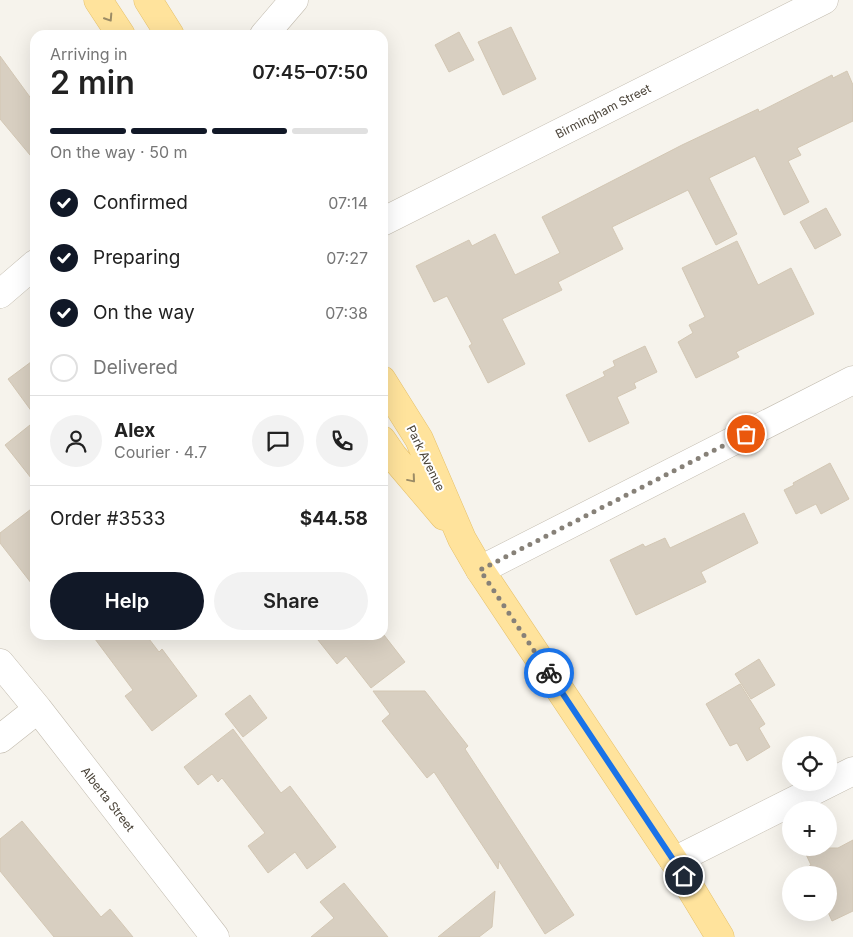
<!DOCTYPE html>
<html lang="en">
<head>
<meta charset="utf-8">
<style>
  :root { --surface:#fff; --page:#f2f2f2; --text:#222; --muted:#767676; --line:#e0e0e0; --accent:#111827 }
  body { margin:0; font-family:Inter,sans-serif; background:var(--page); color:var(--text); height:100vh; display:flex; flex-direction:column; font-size:19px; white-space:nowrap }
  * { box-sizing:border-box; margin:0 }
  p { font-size:16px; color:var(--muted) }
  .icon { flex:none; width:28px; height:28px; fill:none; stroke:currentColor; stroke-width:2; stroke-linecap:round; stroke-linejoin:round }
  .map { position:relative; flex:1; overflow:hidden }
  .panel { position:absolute; left:30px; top:30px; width:358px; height:610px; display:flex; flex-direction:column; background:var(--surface); border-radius:15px; box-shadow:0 5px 20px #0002 }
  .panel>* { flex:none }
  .tools { position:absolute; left:782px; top:736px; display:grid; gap:10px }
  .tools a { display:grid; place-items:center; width:55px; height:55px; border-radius:50%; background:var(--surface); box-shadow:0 5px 20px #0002; font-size:25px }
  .pin { position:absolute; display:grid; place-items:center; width:42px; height:42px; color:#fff; margin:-21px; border:2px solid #fff; border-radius:50%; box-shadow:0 1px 5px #0007 }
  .courier { position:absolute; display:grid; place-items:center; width:50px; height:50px; margin:-25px; border:4px solid #1a73e8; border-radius:50%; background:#fff; color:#222; box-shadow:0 1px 6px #0007 }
  .headline em { font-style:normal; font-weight:600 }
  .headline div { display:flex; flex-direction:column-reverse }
  .headline { display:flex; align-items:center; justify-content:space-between; height:85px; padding:0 20px }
  h1 { font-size:32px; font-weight:600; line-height:38px }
  .bar { display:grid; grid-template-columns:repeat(4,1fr); gap:8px 5px; align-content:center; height:60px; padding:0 20px }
  .bar i { height:6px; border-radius:4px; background:var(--line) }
  .bar .current { background:var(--accent) }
  .bar p { grid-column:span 4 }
  .line { display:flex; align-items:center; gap:12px; padding:0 20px; border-top:1px solid var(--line) }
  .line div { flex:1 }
  .round { display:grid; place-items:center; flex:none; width:52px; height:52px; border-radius:26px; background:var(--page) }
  ol { padding:0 20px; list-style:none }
  li { display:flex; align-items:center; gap:15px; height:55px }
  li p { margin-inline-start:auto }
  li .icon { padding:5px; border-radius:50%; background:var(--accent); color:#fff; stroke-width:4 }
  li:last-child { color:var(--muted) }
  li i { width:28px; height:28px; border:2px solid var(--line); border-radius:50% }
  .primary-button { display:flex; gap:10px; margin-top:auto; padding:10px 20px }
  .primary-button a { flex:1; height:58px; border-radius:30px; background:var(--accent); color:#fff; font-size:20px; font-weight:600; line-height:58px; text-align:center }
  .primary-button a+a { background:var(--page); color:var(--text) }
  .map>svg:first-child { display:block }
  .building { fill:#d8cfc1; stroke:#d3c7b4 }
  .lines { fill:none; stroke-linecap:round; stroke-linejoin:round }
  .minor-casing { stroke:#c2bbae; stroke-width:29 }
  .major-casing { stroke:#e6c16a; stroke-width:29 }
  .minor { stroke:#fff; stroke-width:28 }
  .major { stroke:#ffe39c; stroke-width:28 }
  .oneway { stroke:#9c8c66 }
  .done { stroke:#878178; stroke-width:5; stroke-dasharray:0 9 }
  .route { stroke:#1a73e8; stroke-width:6 }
  .labels { text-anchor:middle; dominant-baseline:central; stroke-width:4; stroke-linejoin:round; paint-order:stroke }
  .street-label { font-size:12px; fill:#4b4439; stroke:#fff }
</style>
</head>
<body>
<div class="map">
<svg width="853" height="937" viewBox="0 0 853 937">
  <rect width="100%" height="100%" fill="#f6f3ec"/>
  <!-- building -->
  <path class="building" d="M511,27L536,79L503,95L478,42Z
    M459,32L474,60L449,72L435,45Z
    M0,56L35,104V161L0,119Z
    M847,71L853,85V121L797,148L801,155L788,161L809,202L784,215L755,156L709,178L737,234L716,245L688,190L612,227L623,249L558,282L562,290L502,319L525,364L488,383L469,346L472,344L447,296L434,302L416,266L469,240L472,246L495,234L515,275L560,253L542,217L682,145L758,109L759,112L832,75L833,78Z
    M826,208L841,235L815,249L800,222Z
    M737,241L758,285L791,268L814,314L736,352L739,357L696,378L678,342L693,333L689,325L705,317L682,268Z
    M645,346L657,372L634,383L636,388L617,397L629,423L589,442L566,395L605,376L603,372L615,366L613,361Z
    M35,359V416L8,379Z
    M35,421V483L5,445Z
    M830,463L849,499L821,514L816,504L796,514L784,490L794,485L793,483Z
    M35,506V588L0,543V533Z
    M744,513L758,543L701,572L706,582L636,615L610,560L643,544L645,547L665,538L670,548Z
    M92,635H146L159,652L162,649L197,696L152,731L125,696L133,690Z
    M314,635H384L405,662L371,688L346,656L337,664Z
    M759,659L775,685L751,699L735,674Z
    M740,684L765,724L759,728L770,747L747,761L737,743L730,746L706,704Z
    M373,691H425L468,746L465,749L574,915L545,934L499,861L498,869L434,772L427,778L382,721L390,714Z
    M250,695L267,718L243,737L225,714Z
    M233,729L281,793L290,786L336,847L307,869L295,852L268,873L248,846L265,833L222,778L218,782L212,774L198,785L184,767Z
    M22,821L101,917L110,909L133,937H54L0,871V839Z
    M853,840V911L832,921L828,912L829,875H810L806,868L811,865L803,848H838Z
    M344,883L388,937H311L334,918L320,902Z
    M495,891L492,927L479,937H438Z"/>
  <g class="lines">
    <defs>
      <path id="minor" d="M264,35L294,0
        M382,222L824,0
        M0,294L35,264
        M480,570L853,380
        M0,663L38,709L215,937
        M0,739L38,709
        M674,861L853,771"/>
      <path id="major" d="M98,0L121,35
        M148,0L170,35
        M382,380L419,439L462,539L480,570L674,861L720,937
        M382,440L393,456L444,516"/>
    </defs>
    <!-- minor casing -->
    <use href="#minor" class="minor-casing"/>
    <!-- major casing -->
    <use href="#major" class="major-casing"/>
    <!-- minor -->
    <use href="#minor" class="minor"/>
    <!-- major -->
    <use href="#major" class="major"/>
  </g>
  <!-- one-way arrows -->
  <defs><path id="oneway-chevron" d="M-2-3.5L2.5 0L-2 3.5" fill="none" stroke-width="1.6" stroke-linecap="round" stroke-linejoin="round" transform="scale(1.25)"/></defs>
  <g class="oneway">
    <use href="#oneway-chevron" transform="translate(109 18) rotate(57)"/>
    <use href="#oneway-chevron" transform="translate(412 479) rotate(50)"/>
  </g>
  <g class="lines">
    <!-- done -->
    <path class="done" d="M549,673L480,570L746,434"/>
    <!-- route -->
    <path class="route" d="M549,673L684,876"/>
  </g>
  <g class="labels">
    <!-- street labels -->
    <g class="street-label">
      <text transform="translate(603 111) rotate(-27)">Birmingham Street</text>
      <text transform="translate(426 458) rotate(64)">Park Avenue</text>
      <text transform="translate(108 799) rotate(52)">Alberta Street</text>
    </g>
  </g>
</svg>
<div class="tools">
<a><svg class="icon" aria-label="locate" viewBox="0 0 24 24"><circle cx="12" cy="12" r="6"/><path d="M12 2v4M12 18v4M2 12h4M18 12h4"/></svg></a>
<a>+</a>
<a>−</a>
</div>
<div class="pin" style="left:746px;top:434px;background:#ea580c"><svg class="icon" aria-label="bag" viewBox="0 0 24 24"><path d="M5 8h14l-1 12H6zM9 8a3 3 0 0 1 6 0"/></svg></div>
<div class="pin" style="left:684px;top:876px;background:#1f2937"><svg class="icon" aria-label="home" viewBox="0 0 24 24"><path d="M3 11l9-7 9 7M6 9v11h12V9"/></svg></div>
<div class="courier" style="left:549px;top:673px"><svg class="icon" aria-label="bike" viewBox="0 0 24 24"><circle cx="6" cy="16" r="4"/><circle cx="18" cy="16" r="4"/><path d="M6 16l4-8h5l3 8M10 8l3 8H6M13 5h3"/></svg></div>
<section class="panel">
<div class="headline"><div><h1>2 min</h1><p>Arriving in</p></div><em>07:45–07:50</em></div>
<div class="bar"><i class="current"></i><i class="current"></i><i class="current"></i><i></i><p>On the way · 50 m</p></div>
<ol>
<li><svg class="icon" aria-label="check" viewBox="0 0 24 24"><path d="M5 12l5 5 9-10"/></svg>Confirmed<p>07:14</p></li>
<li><svg class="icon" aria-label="check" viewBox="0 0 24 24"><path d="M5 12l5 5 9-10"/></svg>Preparing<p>07:27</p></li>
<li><svg class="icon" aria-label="check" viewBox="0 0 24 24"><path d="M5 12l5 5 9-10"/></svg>On the way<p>07:38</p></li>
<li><i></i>Delivered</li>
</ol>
<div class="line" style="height:90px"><a class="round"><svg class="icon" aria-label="person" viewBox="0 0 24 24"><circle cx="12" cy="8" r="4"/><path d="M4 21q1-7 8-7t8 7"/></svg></a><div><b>Alex</b><p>Courier · 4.7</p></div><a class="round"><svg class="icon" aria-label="chat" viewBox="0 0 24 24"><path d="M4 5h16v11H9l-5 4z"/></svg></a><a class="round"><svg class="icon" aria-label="phone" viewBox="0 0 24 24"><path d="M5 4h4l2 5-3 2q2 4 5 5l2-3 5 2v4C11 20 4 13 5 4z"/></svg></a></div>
<div class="line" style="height:65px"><div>Order #3533</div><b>$44.58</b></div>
<div class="primary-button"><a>Help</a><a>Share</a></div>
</section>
</div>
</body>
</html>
